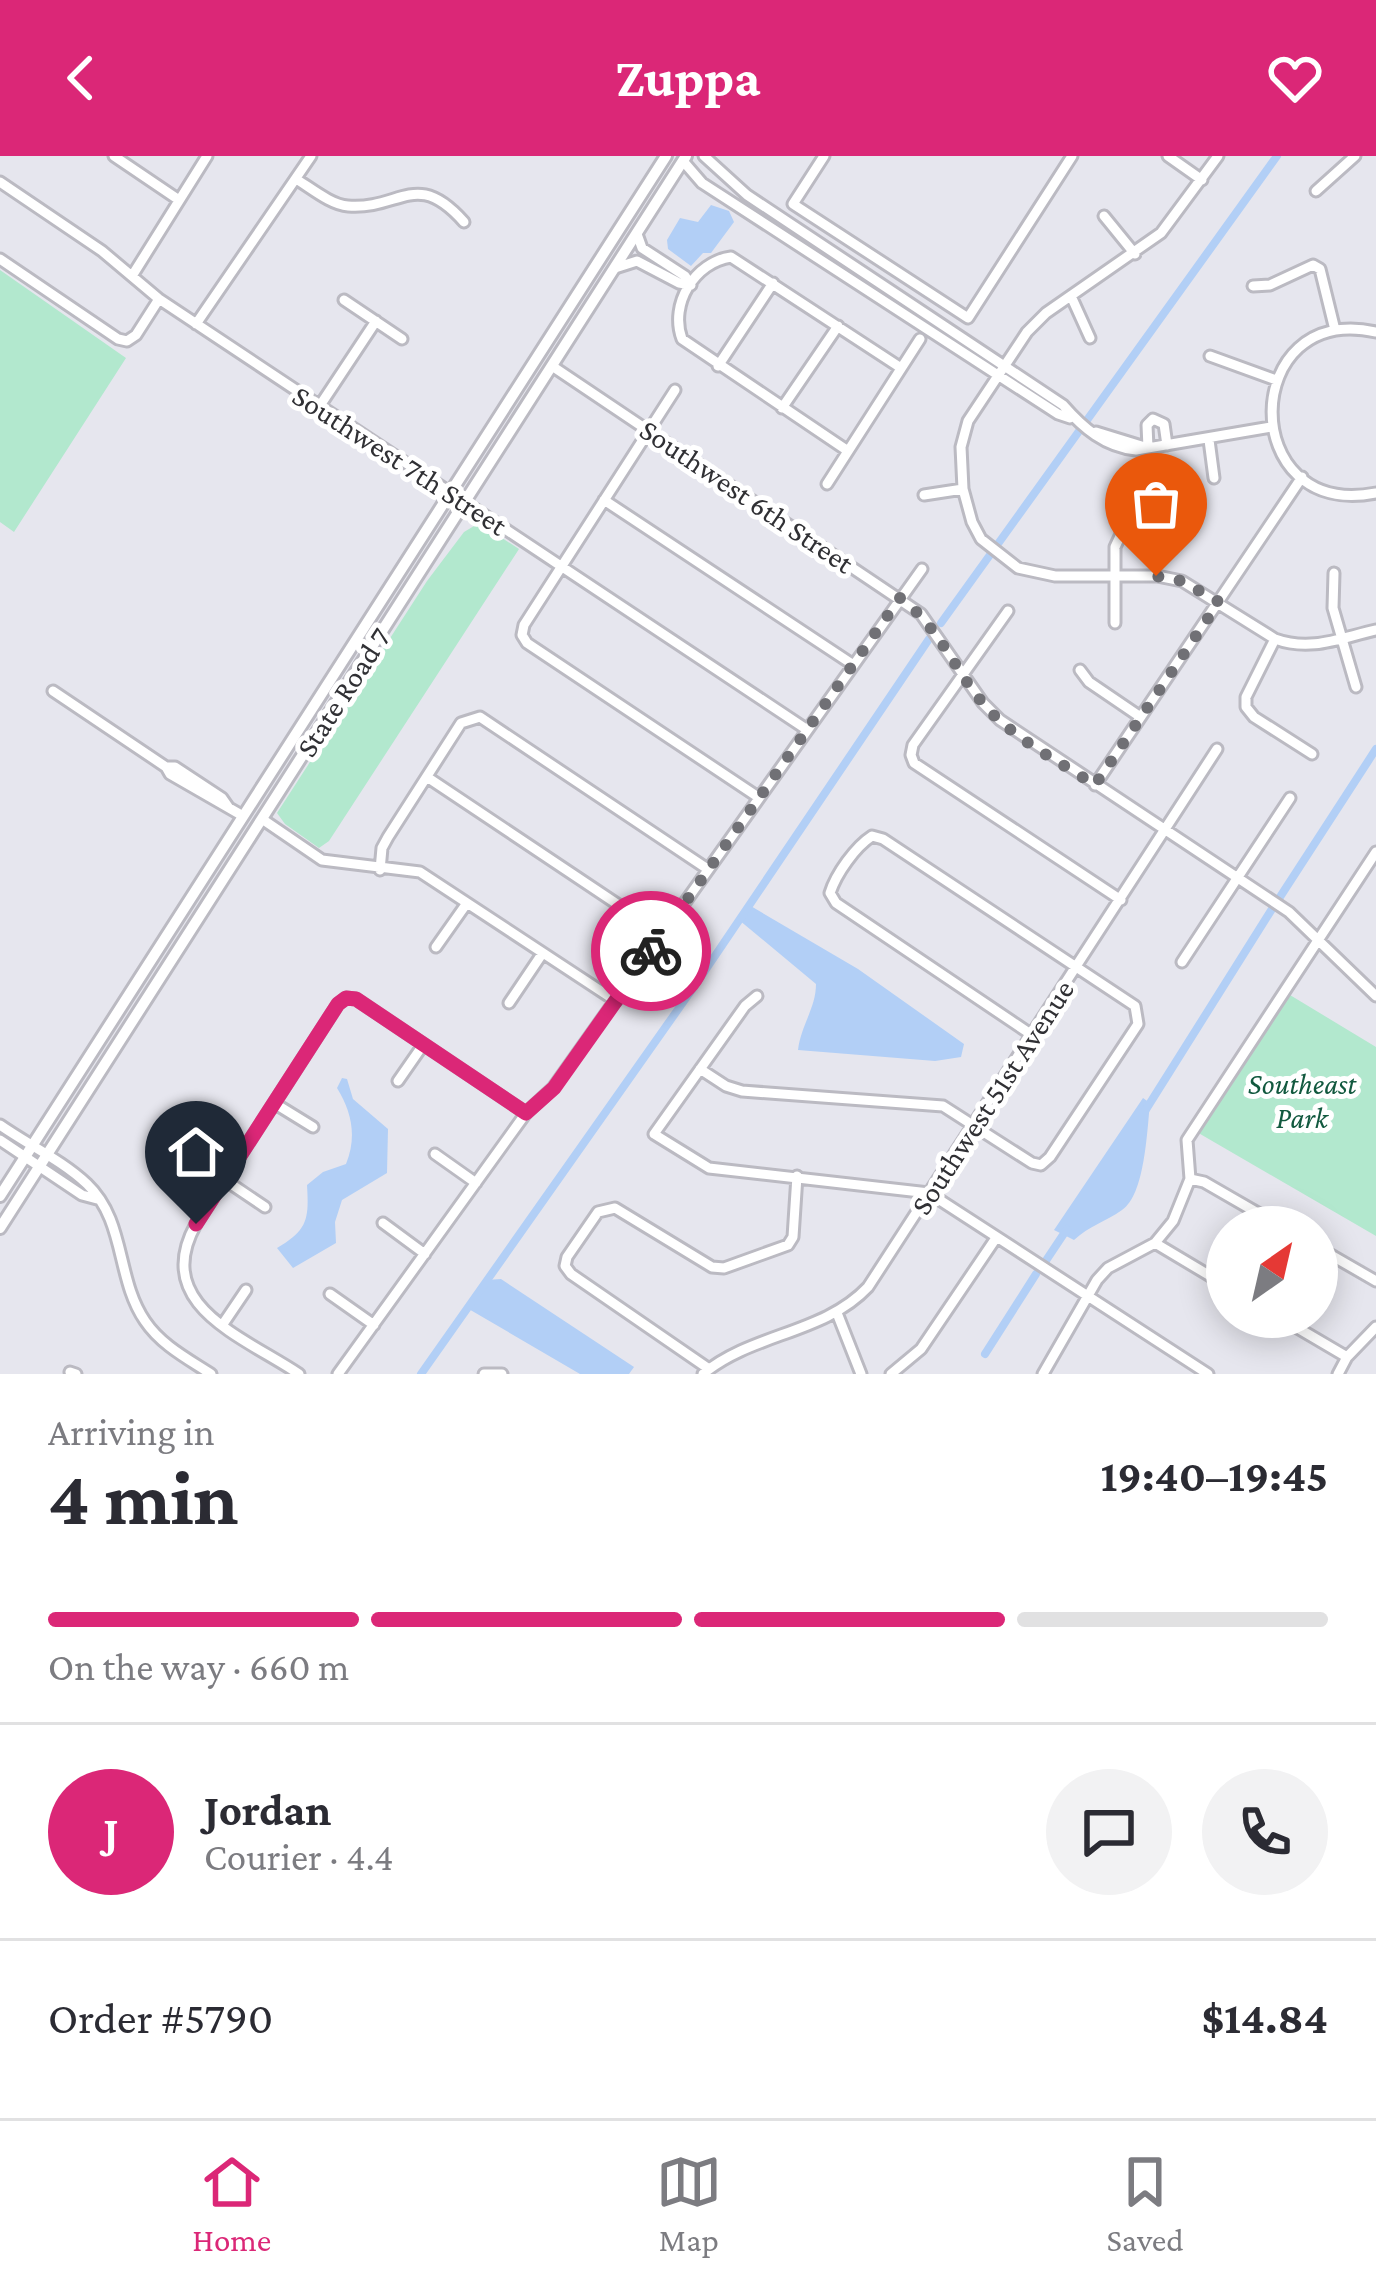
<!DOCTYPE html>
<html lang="en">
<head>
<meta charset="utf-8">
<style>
  :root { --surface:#fff; --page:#f2f2f3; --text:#2b2b33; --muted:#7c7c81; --line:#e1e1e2; --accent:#db2777 }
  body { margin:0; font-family:"Crimson Pro",serif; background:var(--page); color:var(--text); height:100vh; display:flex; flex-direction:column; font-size:45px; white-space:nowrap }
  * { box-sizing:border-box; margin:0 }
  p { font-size:39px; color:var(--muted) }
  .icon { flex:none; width:66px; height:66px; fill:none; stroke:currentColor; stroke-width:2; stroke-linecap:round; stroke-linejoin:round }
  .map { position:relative; height:1218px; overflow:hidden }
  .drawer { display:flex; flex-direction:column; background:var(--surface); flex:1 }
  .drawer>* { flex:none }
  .needle { width:78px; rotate:34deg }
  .controls { position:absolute; left:1206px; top:1050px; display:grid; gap:24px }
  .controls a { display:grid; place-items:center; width:132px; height:132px; border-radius:50%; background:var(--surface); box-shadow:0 6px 30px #0003; font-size:60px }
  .pin { position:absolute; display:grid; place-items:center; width:102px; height:102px; color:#fff; margin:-123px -51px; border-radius:50% 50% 50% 0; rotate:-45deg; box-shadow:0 0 12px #0007 }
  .pin .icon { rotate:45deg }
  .courier { position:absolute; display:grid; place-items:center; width:120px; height:120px; margin:-60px; border:9px solid #db2777; border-radius:50%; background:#fff; color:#222; box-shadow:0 3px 15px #0007 }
  .headline em { font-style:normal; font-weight:700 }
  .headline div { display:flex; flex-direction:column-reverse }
  .headline { display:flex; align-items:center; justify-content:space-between; height:204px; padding:0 48px }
  h1 { font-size:78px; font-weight:700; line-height:90px }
  .bar { display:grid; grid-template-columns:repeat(4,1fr); gap:18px 12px; align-content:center; height:144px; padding:0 48px }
  .bar i { height:15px; border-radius:9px; background:var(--line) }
  .bar .current { background:var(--accent) }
  .bar p { grid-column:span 4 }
  .line { display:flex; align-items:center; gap:30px; padding:0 48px; border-top:3px solid var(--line) }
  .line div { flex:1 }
  .round { display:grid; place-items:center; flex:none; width:126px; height:126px; border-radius:63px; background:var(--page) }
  header { display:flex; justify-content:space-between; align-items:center; height:156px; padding:0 48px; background:var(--accent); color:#fff; font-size:54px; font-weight:700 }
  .dock { display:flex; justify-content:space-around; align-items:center; height:168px; border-top:3px solid var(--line); background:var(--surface); font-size:33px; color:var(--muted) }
  .dock a { display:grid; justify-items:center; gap:6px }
  .dock .current { color:var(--accent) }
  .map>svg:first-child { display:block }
  .green { fill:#b2e8ce }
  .water { fill:#b2cff6 }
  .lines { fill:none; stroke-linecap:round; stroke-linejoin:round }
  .canal { stroke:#b2cff6; stroke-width:8 }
  .minor-casing { stroke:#bbbac2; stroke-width:15 }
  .major-casing { stroke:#bbbac2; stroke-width:16 }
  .minor { stroke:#fff; stroke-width:9 }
  .major { stroke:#fff; stroke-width:10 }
  .done { stroke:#707075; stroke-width:12; stroke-dasharray:0 21.6 }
  .route { stroke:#db2777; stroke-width:15 }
  .labels { text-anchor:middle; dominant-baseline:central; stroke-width:10; stroke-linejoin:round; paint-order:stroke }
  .street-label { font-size:30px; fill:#303034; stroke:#fff }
  .park-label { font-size:30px; font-style:italic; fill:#12593f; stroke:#fff }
</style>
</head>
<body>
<header><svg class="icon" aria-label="back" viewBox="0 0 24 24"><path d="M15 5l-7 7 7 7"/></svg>Zuppa<svg class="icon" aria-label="heart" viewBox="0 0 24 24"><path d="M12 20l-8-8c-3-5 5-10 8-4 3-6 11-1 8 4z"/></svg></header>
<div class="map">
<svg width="1376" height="1218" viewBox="0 0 1376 1218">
  <rect width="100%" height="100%" fill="#e6e6ee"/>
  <!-- green -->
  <path class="green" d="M0,114L126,202L14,376L0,366Z
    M479,367L519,393L329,685L319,692L285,668L277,657L427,425L464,376Z
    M1285,836L1376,891V1080L1195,975Z"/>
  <!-- water -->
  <path class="water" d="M711,49L729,55L734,66L711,97H703L691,110L668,93L667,84L680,62L698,66Z
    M749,749L858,813L964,888L961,901L935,905L798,894C801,869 816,852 816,828L739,764Z
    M342,922L347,923L353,943L388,973L387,1017L342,1044L335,1066L336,1087L293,1112L277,1092C308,1074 309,1063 307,1029L323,1016L346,1008C357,981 352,956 337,932Z
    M1143,942L1150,947C1147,975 1145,1039 1122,1054C1105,1066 1089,1070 1074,1084L1054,1074Z
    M501,1123L634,1211L629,1218H580L467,1152L487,1124Z"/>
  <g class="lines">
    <!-- canal -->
    <path class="canal" d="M941,467L1277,0
      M1280,741L1376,593
      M1145,955L1272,753
      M1045,1106L1067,1073
      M985,1198L1036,1118
      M421,1218L698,825L929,483"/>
    <defs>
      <path id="minor" d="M114,0L179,44
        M704,0L747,39L1063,249C1083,272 1105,291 1136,294L1271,271
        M824,0L793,48L968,162L1072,0
        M1168,0L1202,24
        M1218,0L1161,77L1046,157L1027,176L968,265L961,291L963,333L972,366L981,383L1018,412L1055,420H1157L1182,425L1275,483C1311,496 1340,482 1376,474
        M683,5L702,27L1058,258L1070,262
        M296,23C311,32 331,49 348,50C401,54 416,12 464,66
        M0,26L102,95L159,143L806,573
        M1316,35L1355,0
        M1104,60L1135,98
        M637,78L642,92L685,120L691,129
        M0,103L118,183L127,185L136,179L159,143
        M615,112L637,105L679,127L691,129
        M132,120L207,0
        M1253,130L1270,129L1313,109L1320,113L1335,174
        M1071,140L1090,182
        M344,144L402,183
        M196,168L311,0
        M1376,176C1239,145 1236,365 1376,337
        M1210,200L1276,224
        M552,210L921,458L983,547L1000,564L1289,756L1376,840
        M718,210L773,127
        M675,234L524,469L522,479L527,487L758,641
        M319,251L376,165
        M782,252L838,170
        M1096,276L1148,292
        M1209,284L1214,322
        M1148,292L1147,269L1153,263L1164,268L1167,289
        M848,295L682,183C669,148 695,106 731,101L901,212
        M827,328L920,183
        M924,339L963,333
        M604,344L852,508
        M1334,417L1333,452L1356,531
        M1008,455L913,589L911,599L914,607L1121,744
        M1115,467V391L1123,374
        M1275,483L1246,541V551L1254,561L1312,598
        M1080,514L1089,526L1139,560
        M53,535L166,611L170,618L243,660
        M166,611H175L222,642L229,652
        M427,621L662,778
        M1095,629L1302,321
        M262,663L322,704L420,716L616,845
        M380,714L382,692L388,681L461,567L480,561L706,712
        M436,791L467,747
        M1182,806L1290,642
        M757,840L745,850L654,978L709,1012L929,1037L1208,1218
        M509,847L542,798
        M700,913L726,930L742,935L943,950L1032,1007L1041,1009L1050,1001L1138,868L1135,850L883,683L872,680C855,691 836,718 830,737L836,747L1032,879
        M398,925L423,889
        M274,947L313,971
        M0,969C27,988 63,1005 87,1028C126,1065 116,1123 145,1165C161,1189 188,1203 211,1218
        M0,984L82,1039L97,1043
        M435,998L476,1027
        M1190,1023L1204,1026L1282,1071
        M225,1024L265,1051
        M383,1067L425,1098
        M1155,1087L1227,1130
        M1317,1091L1376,1125
        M330,1138L374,1169
        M837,1157L861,1218
        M1279,1161L1347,1201
        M223,1168L246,1134
        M709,1213L571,1118L565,1110L567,1101L598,1056L615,1052L712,1111L724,1112L788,1089L793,1081L797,1020
        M70,1216L76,1218
        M299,1218C242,1180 151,1149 196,1068L338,848L346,842L356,843L526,957
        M338,1218L526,957L553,932L922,413
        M484,1218H502
        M703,1218C752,1177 824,1178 868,1131L1217,593
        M891,1218L921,1193L996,1082
        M1043,1218L1097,1124L1108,1112L1155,1087L1173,1065L1190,1023L1187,984L1376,696
        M1338,1218L1347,1201L1376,1171"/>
      <path id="major" d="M0,1040L666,0
        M0,1072L686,0"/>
    </defs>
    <!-- minor casing -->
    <use href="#minor" class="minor-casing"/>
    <!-- major casing -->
    <use href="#major" class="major-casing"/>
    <!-- minor -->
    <use href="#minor" class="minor"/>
    <!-- major -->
    <use href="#major" class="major"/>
  </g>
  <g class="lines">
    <!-- done -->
    <path class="done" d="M651,795L900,442C938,470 952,509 981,545C1010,581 1057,604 1095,629L1219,446L1182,425L1156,420"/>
    <!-- route -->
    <path class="route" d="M196,1068L338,848L346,842L356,843L526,957L554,932L651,795"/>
  </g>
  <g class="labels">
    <!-- street labels -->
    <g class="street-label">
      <text transform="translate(400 304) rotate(33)">Southwest 7th Street</text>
      <text transform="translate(747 340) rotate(34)">Southwest 6th Street</text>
      <text transform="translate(343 536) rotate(-57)">State Road 7</text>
      <text transform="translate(992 941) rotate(-57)">Southwest 51st Avenue</text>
    </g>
    <!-- park labels -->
    <g class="park-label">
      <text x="1302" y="927">Southeast<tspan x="1302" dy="34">Park</tspan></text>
    </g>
  </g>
</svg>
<div class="controls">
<a><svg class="needle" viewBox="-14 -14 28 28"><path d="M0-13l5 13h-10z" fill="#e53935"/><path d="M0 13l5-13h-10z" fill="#7c7c81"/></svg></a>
</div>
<div class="pin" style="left:1156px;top:420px;background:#ea580c"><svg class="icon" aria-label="bag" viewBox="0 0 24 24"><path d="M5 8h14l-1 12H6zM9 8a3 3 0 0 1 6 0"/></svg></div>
<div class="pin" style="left:196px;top:1068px;background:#1f2937"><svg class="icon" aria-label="home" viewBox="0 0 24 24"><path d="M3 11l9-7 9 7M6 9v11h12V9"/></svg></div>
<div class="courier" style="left:651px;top:795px"><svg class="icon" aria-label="bike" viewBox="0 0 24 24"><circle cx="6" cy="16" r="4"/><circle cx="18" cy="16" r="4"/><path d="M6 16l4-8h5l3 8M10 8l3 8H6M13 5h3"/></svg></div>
</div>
<section class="drawer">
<div class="headline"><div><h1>4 min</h1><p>Arriving in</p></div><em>19:40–19:45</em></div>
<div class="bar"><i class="current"></i><i class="current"></i><i class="current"></i><i></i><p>On the way · 660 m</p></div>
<div class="line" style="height:216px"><b class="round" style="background:var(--accent);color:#fff">J</b><div><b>Jordan</b><p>Courier · 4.4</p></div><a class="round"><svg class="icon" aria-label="chat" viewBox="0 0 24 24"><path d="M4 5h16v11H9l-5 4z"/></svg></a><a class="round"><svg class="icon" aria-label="phone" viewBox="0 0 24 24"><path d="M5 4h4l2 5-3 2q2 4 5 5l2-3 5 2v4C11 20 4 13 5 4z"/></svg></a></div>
<div class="line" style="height:156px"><div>Order #5790</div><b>$14.84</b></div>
</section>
<nav class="dock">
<a class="current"><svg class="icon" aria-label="home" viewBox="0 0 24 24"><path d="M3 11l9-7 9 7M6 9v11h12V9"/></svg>Home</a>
<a><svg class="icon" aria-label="map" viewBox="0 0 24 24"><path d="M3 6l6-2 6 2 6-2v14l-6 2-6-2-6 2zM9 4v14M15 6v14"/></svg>Map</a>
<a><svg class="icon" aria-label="saved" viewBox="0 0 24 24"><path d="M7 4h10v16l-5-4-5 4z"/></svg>Saved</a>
</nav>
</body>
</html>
